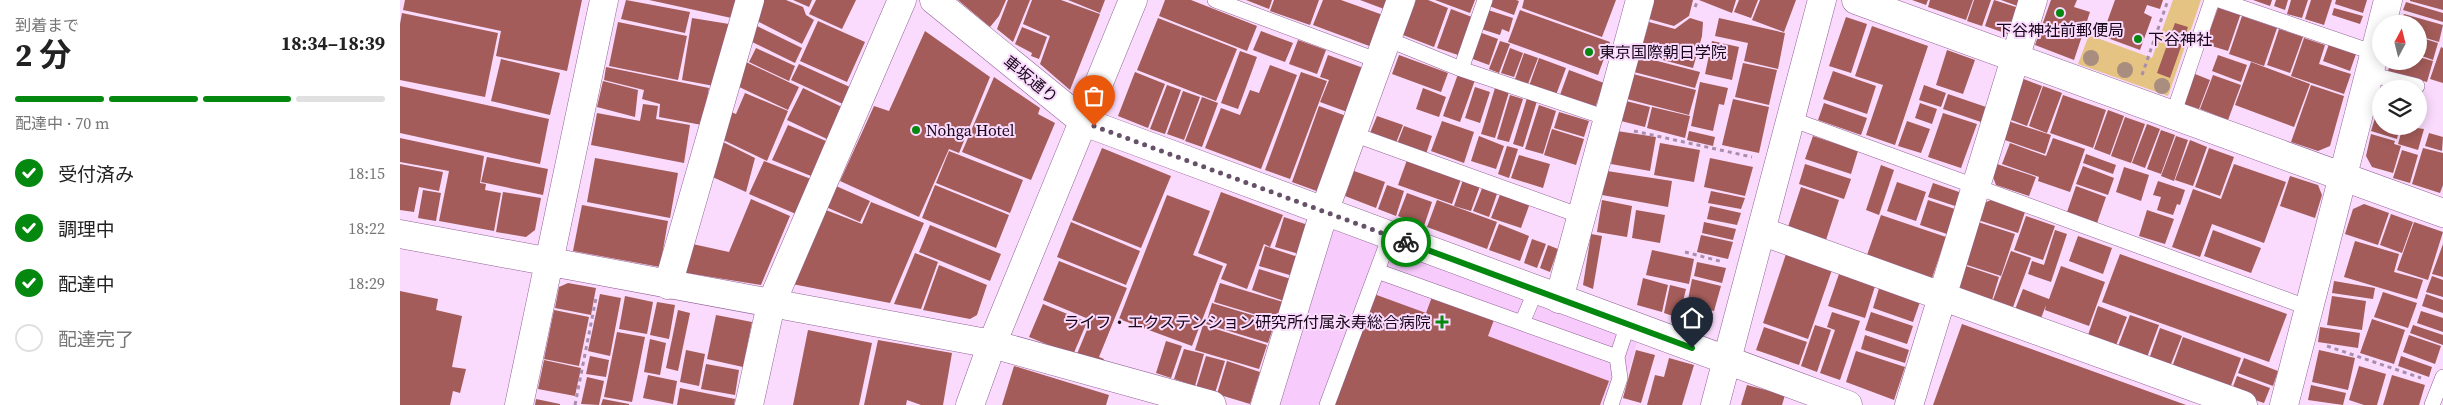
<!DOCTYPE html>
<html lang="ja">
<head>
<meta charset="utf-8">
<style>
  :root { --surface:#fff; --page:#f2f2f2; --text:#222; --muted:#767676; --line:#e0e0e0; --accent:#04880f }
  body { margin:0; font-family:"Source Serif 4","Noto Sans JP",serif; background:var(--page); color:var(--text); height:100vh; display:flex; flex-direction:column; font-size:19px; white-space:nowrap }
  * { box-sizing:border-box; margin:0 }
  p { font-size:16px; color:var(--muted) }
  .icon { flex:none; width:28px; height:28px; fill:none; stroke:currentColor; stroke-width:2; stroke-linecap:round; stroke-linejoin:round }
  .map { position:relative; flex:1; overflow:hidden }
  .sheet { display:flex; flex-direction:column; background:var(--surface); width:400px }
  .sheet>* { flex:none }
  .needle { width:32px; rotate:7deg }
  .tools { position:absolute; left:1972px; top:15px; display:grid; gap:10px }
  .tools a { display:grid; place-items:center; width:55px; height:55px; border-radius:50%; background:var(--surface); box-shadow:0 2px 12px #0003; font-size:25px }
  .pin { position:absolute; display:grid; place-items:center; width:42px; height:42px; color:#fff; margin:-51px -21px; border-radius:50% 50% 50% 0; rotate:-45deg; box-shadow:0 0 5px #0007 }
  .pin .icon { rotate:45deg }
  .courier { position:absolute; display:grid; place-items:center; width:50px; height:50px; margin:-25px; border:4px solid #04880f; border-radius:50%; background:#fff; color:#222; box-shadow:0 1px 6px #0007 }
  .headline em { font-style:normal; font-weight:700 }
  .headline div { display:flex; flex-direction:column-reverse }
  .headline { display:flex; align-items:center; justify-content:space-between; height:85px; padding:0 15px }
  h1 { font-size:32px; font-weight:700; line-height:38px }
  .bar { display:grid; grid-template-columns:repeat(4,1fr); gap:8px 5px; align-content:center; height:60px; padding:0 15px }
  .bar i { height:6px; border-radius:4px; background:var(--line) }
  .bar .on { background:var(--accent) }
  .bar p { grid-column:span 4 }
  ol { padding:0 15px; list-style:none }
  li { display:flex; align-items:center; gap:15px; height:55px }
  li p { margin-inline-start:auto }
  li .icon { padding:5px; border-radius:50%; background:var(--accent); color:#fff; stroke-width:4 }
  li:last-child { color:var(--muted) }
  li i { width:28px; height:28px; border:2px solid var(--line); border-radius:50% }
  main { display:flex; flex:1; min-height:0 }
  .map>svg:first-child { display:block }
  .built { fill:#f8cbfd }
  .green { fill:#e5c382 }
  .building { fill:#a35c59 }
  .lines { fill:none; stroke-linecap:round; stroke-linejoin:round }
  .lane-casing { stroke:#916396; stroke-width:16 }
  .street-casing { stroke:#916396; stroke-width:29 }
  .path { stroke:#a88eab; stroke-width:3; stroke-dasharray:4 4; stroke-linecap:butt }
  .lane { stroke:#fff; stroke-width:15 }
  .street { stroke:#fff; stroke-width:28 }
  .tree { fill:#a98d7f }
  .done { stroke:#675169; stroke-width:5; stroke-dasharray:0 9 }
  .route { stroke:#04880f; stroke-width:6 }
  .poi-dot { fill:#04880f; stroke:#fadbfd; stroke-width:2 }
  .labels { text-anchor:middle; dominant-baseline:central; stroke-width:4; stroke-linejoin:round; paint-order:stroke }
  .poi-label { font-size:16px; fill:#18071a; stroke:#fadbfd; text-anchor:start }
  .street-label { font-size:16px; fill:#18071a; stroke:#fadbfd }
</style>
</head>
<body>
<main>
<section class="sheet">
<div class="headline"><div><h1>2 分</h1><p>到着まで</p></div><em>18:34–18:39</em></div>
<div class="bar"><i class="on"></i><i class="on"></i><i class="on"></i><i></i><p>配達中 · 70 m</p></div>
<ol>
<li><svg class="icon" aria-label="check" viewBox="0 0 24 24"><path d="M5 12l5 5 9-10"/></svg>受付済み<p>18:15</p></li>
<li><svg class="icon" aria-label="check" viewBox="0 0 24 24"><path d="M5 12l5 5 9-10"/></svg>調理中<p>18:22</p></li>
<li><svg class="icon" aria-label="check" viewBox="0 0 24 24"><path d="M5 12l5 5 9-10"/></svg>配達中<p>18:29</p></li>
<li><i></i>配達完了</li>
</ol>
</section>
<div class="map">
<svg width="2043" height="405" viewBox="0 0 2043 405">
  <rect width="100%" height="100%" fill="#fadbfd"/>
  <!-- built -->
  <path class="built" d="M930,229L1237,342L1219,405H875Z"/>
  <!-- green -->
  <path class="green" d="M1773,0H1801L1768,96L1678,64L1689,35L1752,58Z"/>
  <!-- building -->
  <path class="building" d="M5,0H182L167,71L96,56L101,31L3,10Z
    M226,0L290,12L285,33L221,19Z
    M249,0H340L336,19Z
    M362,0H386L403,7L406,15L414,20L402,44L353,19Z
    M393,0H412L409,7Z
    M416,0H456L442,29L409,14Z
    M558,0H606L599,16L590,27Z
    M608,0H630L613,42L597,29Z
    M632,0H661L700,14L670,90L640,64L650,36L623,24Z
    M668,0H705L700,13Z
    M765,0H791L857,26L847,51L759,16Z
    M846,0H872L869,9Z
    M874,0H919L910,25L870,11Z
    M923,0H941L983,15L972,47L913,25Z
    M960,0H988L984,9Z
    M1016,0H1028L1048,8L1034,47L1003,35Z
    M1035,0H1075L1070,13Z
    M1091,0H1116L1119,1L1114,15L1089,6Z
    M1124,0H1216L1202,37L1122,8Z
    M1254,0H1293L1289,16L1274,26L1249,19Z
    M1299,0H1336L1332,13Z
    M1339,0H1358L1351,18L1334,12Z
    M1360,0H1396L1384,32L1352,20Z
    M1512,0H1528L1526,5Z
    M1530,0H1573L1566,20L1528,7Z
    M1574,0H1591L1582,26L1567,21Z
    M1594,0L1619,8L1610,35L1585,26Z
    M1601,0H1623L1620,7Z
    M1651,0H1677L1674,7L1690,12L1674,60L1635,45Z
    M1715,0H1763L1760,9L1747,5L1744,13L1752,17L1740,50L1702,36Z
    M1853,0H1872L1870,6Z
    M1876,0H1888L1885,10L1874,6Z
    M1891,0H1908L1902,18L1887,14Z
    M1911,0H1932L1924,25L1905,19Z
    M1936,0H1967L1963,13L1935,4Z
    M2043,0V10L2010,1V0Z
    M2006,2L2043,13V22L2003,10Z
    M1819,5L1841,13L1828,51L1805,44Z
    M1934,8L1963,16L1960,24L1932,15Z
    M1051,9L1072,17L1058,55L1037,48Z
    M1088,10L1113,18L1109,32L1102,29L1100,35L1081,29Z
    M1120,10L1210,42L1198,75L1108,42Z
    M2,13L98,33L85,97L0,80V24Z
    M2004,14L2043,25L2039,42L2019,36V24H2000Z
    M1842,16L1877,28L1864,66L1829,54Z
    M1446,17L1467,24L1451,73L1429,66Z
    M292,18L329,24L314,86L282,80Z
    M758,18L837,49L816,101L737,70Z
    M1290,18L1303,22L1302,36L1293,68L1240,54L1249,22L1275,29Z
    M1319,18L1385,33L1378,69L1344,61L1348,43L1315,36Z
    M418,21L465,42L447,82L400,61Z
    M218,22L287,36L278,80L209,66Z
    M1775,23L1788,27L1770,78L1757,73Z
    M355,25L402,48L395,63L348,40Z
    M1472,26L1528,46L1495,145L1466,135L1483,85L1455,76Z
    M622,27L647,37L639,59L631,56L632,53L615,44Z
    M1879,29L1903,37L1890,73L1867,65Z
    M525,31L590,77L559,153L549,149L519,217L440,181L474,106L489,111Z
    M861,31L893,43L885,62L853,50Z
    M1079,32L1098,39L1089,65L1070,58Z
    M2019,37L2038,43L2033,60L2019,55Z
    M1904,38L1925,45L1919,64L1951,74L1944,94L1891,76Z
    M898,40L926,50L917,74L889,64Z
    M1100,41L1110,44L1099,73L1089,69Z
    M1312,41L1339,47L1332,80L1305,74Z
    M1929,44L1956,54L1950,71L1923,61Z
    M2041,47L2043,48V83L2030,79Z
    M356,48L395,66L389,81L349,62Z
    M1110,48L1123,53L1114,77L1101,73Z
    M1547,50L1575,60L1563,94L1536,85Z
    M840,51L857,57L838,109L821,103Z
    M1124,53L1138,58L1128,84L1115,79Z
    M928,55L966,69L950,113L920,102L929,80L920,77Z
    M999,55L1048,73L1041,92L992,74Z
    M1818,55L1847,65L1841,82L1812,71Z
    M1238,56L1300,72L1295,88L1234,72Z
    M2019,57L2033,61L2027,82L1988,71L1991,61H2019Z
    M1139,58L1166,68L1156,95L1129,86Z
    M101,59L160,73L150,115L91,101Z
    M346,62L399,87L388,110L335,85Z
    M1851,62L1910,84L1894,127L1835,105Z
    M1343,63L1377,70L1369,105L1335,97Z
    M399,64L452,88L445,105L391,80Z
    M870,65L897,75L861,169L805,148L821,108L840,115L850,90L859,93Z
    M206,67L309,88L302,125L259,117L260,104L242,99L244,90L204,80Z
    M1169,70L1204,83L1195,108L1160,95Z
    M1433,71L1476,86L1467,114L1423,99Z
    M735,72L765,84L748,128L718,116Z
    M901,72L927,81L890,179L865,170Z
    M1058,74L1075,80L1060,122L1043,116Z
    M1233,74L1296,90L1289,115L1227,99Z
    M1795,74L1810,80L1799,109L1784,104Z
    M1813,75L1841,85L1828,120L1800,109Z
    M594,77L640,108L638,114L655,123L631,180L562,152Z
    M1621,78L1642,86L1627,126L1606,118Z
    M203,81L238,90L235,117L197,107Z
    M1300,82L1328,88L1324,105L1319,104L1313,131L1291,126Z
    M767,85L781,90L765,134L750,129Z
    M1524,85L1546,93L1541,107L1519,100Z
    M1911,85L1944,96L1930,146L1918,151L1891,142Z
    M0,86L149,119L140,164L0,133Z
    M1643,86L1662,93L1647,133L1629,126Z
    M1075,87L1090,92L1080,123L1065,118Z
    M403,88L442,107L427,139L387,120Z
    M1023,88L1046,97L1039,117L1016,109Z
    M1095,88L1109,92L1095,138L1081,134Z
    M783,91L800,97L784,140L767,134Z
    M345,93L388,111L367,161L319,138L326,110L336,114Z
    M1548,94L1586,107L1581,122L1543,109Z
    M1110,95L1123,99L1109,142L1097,139Z
    M1663,95L1706,110L1693,148L1650,133Z
    M802,97L818,103L802,147L785,141Z
    M1127,98L1137,101L1123,147L1113,144Z
    M1981,98V116L1976,114Z
    M1333,99L1369,107L1359,153L1322,145Z
    M1226,101L1250,107L1245,127L1221,121Z
    M1424,103L1467,118L1461,135L1418,120Z
    M1520,103L1537,109L1532,124L1515,118Z
    M243,104L258,106L256,119L290,125L284,163L191,145L197,113L240,121Z
    M1139,105L1156,111L1143,154L1125,149Z
    M919,106L949,117L922,193L892,182Z
    M1252,107L1290,116L1285,138L1247,128Z
    M1708,110L1724,116L1710,155L1694,149Z
    M1159,112L1189,121L1184,137L1154,128Z
    M1543,113L1577,124L1561,168L1528,157Z
    M1976,115L1981,117V126H2000L1997,139L1971,131Z
    M977,116L1003,125L996,143L970,133Z
    M1725,117L1745,124L1731,163L1711,156Z
    M1605,120L1651,135L1645,154L1599,138Z
    M1042,121L1074,132L1064,163L1031,151Z
    M1507,121L1530,129L1521,153L1498,146Z
    M1747,124L1760,129L1745,168L1732,163Z
    M388,125L426,141L411,176L372,160Z
    M1004,126L1032,136L1026,154L997,144Z
    M2003,126L2024,129L2018,150L1998,144Z
    M1152,129L1184,139L1176,165L1144,155Z
    M1761,130L1775,135L1761,174L1747,169Z
    M1217,131L1256,137L1250,171L1211,164Z
    M1289,131L1315,137L1313,146L1287,140Z
    M2029,133L2043,137L2042,151L2025,146Z
    M1971,134L1995,141L1994,144L2001,146L1993,173L1972,167L1966,156Z
    M1079,136L1104,146L1096,169L1071,161Z
    M1413,136L1458,151L1451,174L1405,159Z
    M1776,136L1788,140L1774,181L1761,176Z
    M0,138L84,156L80,183L86,184L85,190L101,193L94,231L39,221L49,171L0,162Z
    M1653,138L1685,149L1670,192L1638,181L1639,177L1602,164L1610,143L1646,156Z
    M319,140L355,158L346,192L308,175Z
    M1790,140L1807,147L1793,186L1775,180Z
    M1260,143L1300,150L1294,182L1254,175Z
    M1107,146L1118,149L1109,178L1098,174Z
    M702,148L771,176L741,248L672,220Z
    M1809,148L1834,157L1820,196L1795,187Z
    M2023,148L2043,153V185L2040,193L2012,184Z
    M2002,150L2018,155L2010,183L1993,178Z
    M549,151L623,180L610,213L536,183Z
    M1686,154L1716,165L1713,174L1683,163Z
    M1119,155L1150,164L1143,188L1111,178Z
    M87,157L148,169L143,195L81,182Z
    M195,158L278,173L270,218L187,202Z
    M1310,158L1353,167L1345,196L1304,187Z
    M1007,160L1061,179L1052,204L998,185Z
    M364,161L411,179L396,214L349,194Z
    M0,164L43,172L39,191L19,187L14,212L0,210Z
    M1405,164L1451,179L1444,199L1399,184Z
    M1597,164L1636,177L1629,196L1596,185L1593,177Z
    M1834,164L1886,182L1864,243L1812,224L1800,257L1772,247L1793,189L1821,199Z
    M1481,165L1494,170L1479,215L1466,210Z
    M1683,166L1714,178L1708,195L1676,184Z
    M1724,167L1749,175L1741,201L1716,192Z
    M954,171L985,182L976,208L945,196Z
    M1207,171L1272,181L1268,207L1202,195Z
    M1890,176L1918,185L1922,195L1915,218L1880,206Z
    M1063,180L1080,186L1071,211L1054,206Z
    M1758,181L1785,190L1780,205L1777,204L1773,215L1757,210L1761,197L1753,195Z
    M1497,182L1526,192L1516,221L1487,211Z
    M1533,183L1562,193L1558,207L1528,197Z
    M535,185L609,215L596,248L522,218Z
    M987,185L1004,191L996,216L978,209Z
    M436,186L470,201L460,222L426,207Z
    M1083,186L1098,191L1089,217L1073,211Z
    M1676,186L1706,197L1697,223L1667,212Z
    M1401,187L1439,200L1425,243L1387,230Z
    M23,190L41,193L36,221L18,218Z
    M1311,191L1345,198L1341,209L1308,203Z
    M103,192L141,198L135,230L126,237L96,232Z
    M821,192L883,215L870,247L864,244L847,289L821,279L827,264L798,253Z
    M1101,192L1130,203L1121,228L1091,218Z
    M1007,193L1032,202L1024,226L998,216Z
    M767,195L810,211L793,255L823,266L792,346L719,319Z
    M351,199L390,216L361,285L280,272L288,243L329,252Z
    M1037,200L1097,222L1087,249L1027,227Z
    M1202,200L1232,206L1227,237L1197,232Z
    M1528,200L1555,209L1547,234L1520,225Z
    M1591,200L1625,212L1618,233L1578,220L1584,203Z
    M471,202L524,223L490,303L392,284L426,210L462,224Z
    M1964,204L1989,213L1978,245L1945,234L1953,209Z
    M182,205L268,221L260,267L173,251Z
    M1310,206L1341,213L1337,225L1307,219Z
    M1236,210L1265,215L1260,243L1232,238Z
    M1747,210L1774,219L1765,244L1739,236Z
    M1991,214L2013,222L2002,253L1980,245Z
    M1481,215L1546,237L1531,281L1466,258Z
    M1626,216L1655,226L1643,260L1614,250Z
    M884,217L908,225L899,254L875,247Z
    M671,222L740,251L726,285L657,257Z
    M1304,222L1336,229L1333,240L1302,233Z
    M1578,222L1615,234L1601,276L1564,264Z
    M2014,222L2043,232L2028,280L1997,270Z
    M1099,224L1129,236L1120,261L1089,250Z
    M530,225L601,254L590,281L519,252Z
    M1655,230L1667,234L1651,282L1628,274L1632,261L1644,265Z
    M1813,230L1861,248L1851,273L1804,256Z
    M1191,234L1202,236L1193,289L1183,285Z
    M1301,235L1333,242L1328,259L1297,252Z
    M1678,236L1712,248L1703,274L1669,261Z
    M1132,239L1146,244L1137,268L1124,263Z
    M1955,241L1999,254L1994,272L2023,280L2017,299L1944,277Z
    M2043,244V277L2032,274Z
    M1148,245L1158,249L1150,272L1140,268Z
    M865,246L898,257L893,276L859,266Z
    M1252,250L1294,259L1289,284L1246,275Z
    M1387,251L1433,267L1408,339L1363,323Z
    M1611,251L1631,258L1613,307L1593,300Z
    M515,253L538,262L521,309L494,304Z
    M1720,254L1887,314L1869,362L1702,302Z
    M659,261L727,288L699,357L704,359L702,364L677,354L691,320L643,300Z
    M1297,262L1326,268L1322,283L1294,276Z
    M539,265L587,285L577,315L570,319L523,310Z
    M1563,265L1599,277L1592,300L1562,290L1557,283Z
    M1661,266L1705,282L1689,326L1645,310L1646,305L1640,321L1614,312L1623,289L1649,299Z
    M859,269L891,279L884,301L852,290Z
    M1440,271L1476,283L1465,318L1428,306Z
    M2032,276L2043,280V297L2026,292Z
    M1243,278L1268,285L1262,312L1237,305Z
    M1292,279L1321,286L1314,311L1287,305Z
    M1934,281L1975,288L1973,299L1932,293Z
    M168,283L196,288L191,315L155,308L159,287Z
    M820,283L883,302L877,321L814,302Z
    M1270,285L1286,289L1279,318L1264,313Z
    M1480,285L1521,299L1513,322L1473,308Z
    M1036,286L1098,309L1088,336L1209,381L1200,405H933L974,294L1026,313Z
    M0,291L38,299L36,310L62,316L52,367L66,369L60,393L53,391L50,405H0Z
    M1983,292L2017,303L2008,328L1974,317Z
    M200,294L221,298L210,356L188,351Z
    M2026,294L2043,300V313L2022,306Z
    M225,296L253,302L247,334L219,329Z
    M1932,296L1966,301L1962,330L1927,325Z
    M257,302L275,305L269,339L250,335Z
    M812,303L875,322L868,343L806,324Z
    M643,304L687,322L673,355L629,337Z
    M1698,306L1727,317L1715,348L1687,338Z
    M1283,307L1313,314L1309,330L1280,320Z
    M154,310L189,317L179,366L144,359Z
    M278,310L290,313L278,371L266,368Z
    M2021,311L2043,318V332L2017,323Z
    M1432,312L1460,321L1440,380L1420,373L1435,330L1427,327Z
    M1471,312L1513,326L1507,344L1465,330Z
    M316,315L352,322L343,367L307,359Z
    M1730,315L1759,325L1746,360L1717,349Z
    M1972,319L2005,330L1994,364L1960,353Z
    M1562,324L1786,405H1533Z
    M803,325L867,345L859,369L795,350Z
    M1415,325L1431,330L1417,372L1401,366Z
    M2013,325L2043,335V345L2010,333Z
    M1364,327L1407,342L1399,365L1356,350Z
    M1920,327L1960,333L1958,348L1918,342Z
    M1760,328L1782,336L1769,369L1748,362Z
    M408,330L472,343L459,405H393Z
    M217,332L245,337L232,402L204,397Z
    M1465,335L1509,350L1505,363L1461,349Z
    M2009,335L2041,346L2035,364L2003,352Z
    M1783,337L1841,358L1829,391L1771,370Z
    M250,339L266,343L260,375L244,372Z
    M478,340L552,353L543,405H521L507,400L506,405H464Z
    M766,341L782,346L771,378L756,373Z
    M784,349L804,354L795,386L774,379Z
    M286,350L305,354L299,386L280,382Z
    M1236,350L1255,355L1241,403L1223,398Z
    M1919,350L1955,358L1948,390L1912,382Z
    M1456,351L1505,367L1494,400L1446,382Z
    M190,356L209,360L206,377L186,374Z
    M806,356L825,361L815,393L796,388Z
    M2001,356L2032,367L2029,377L1998,366Z
    M1269,358L1294,365L1282,405H1247L1255,375L1264,377Z
    M1844,358L1878,371L1873,386L1838,373Z
    M144,360L181,368L175,396L138,389Z
    M827,361L860,372L850,404L817,394Z
    M306,364L339,370L335,395L301,389Z
    M614,366L709,395L706,405H602Z
    M1959,366L1986,374L1977,405H1964L1949,400Z
    M248,375L277,381L273,404L243,398Z
    M1992,375L2025,385L2019,405H1983Z
    M1837,376L1870,388L1864,403L1831,392Z
    M187,377L204,381L199,405L181,404Z
    M1347,385L1385,395L1382,405H1341Z
    M1911,385L1946,393L1943,405L1908,400Z
    M280,388L335,399L334,405H277Z
    M136,399L160,404V405H135Z
    M203,399L229,404V405H201Z"/>
  <g class="lines">
    <defs>
      <path id="lane" d="M815,0L979,61
        M1819,0L1975,53
        M987,39L1061,69L1207,118
        M1061,69L1085,0
        M1969,74L2017,86
        M1773,115L1812,0
        M1391,119L1909,308
        M953,134L1181,216
        M977,271L1122,323L1136,290
        M1122,323L1217,357
        M927,405L990,236
        M1211,405L1220,378L1217,357L1228,324
        M2032,405L2043,377"/>
      <path id="street" d="M534,0L684,122L1448,405
        M1456,0L2043,213
        M1982,24L1988,0
        M1361,231L1843,405
        M0,234L592,344L812,405
        M268,285L350,0
        M1159,299L1240,0
        M119,405L204,0
        M349,405L371,304L502,0
        M570,405L592,344L733,0
        M865,405L924,212L1001,0
        M1315,405L1422,0
        M1509,405L1633,0
        M1884,405L1981,28"/>
    </defs>
    <!-- lane casing -->
    <use href="#lane" class="lane-casing"/>
    <!-- street casing -->
    <use href="#street" class="street-casing"/>
    <!-- path -->
    <path class="path" d="M1295,7L1298,0
      M1742,75L1768,0
      M1234,131L1352,157
      M1285,252L1323,262
      M1927,346L2021,378
      M175,405L196,298"/>
    <!-- lane -->
    <use href="#lane" class="lane"/>
    <!-- street -->
    <use href="#street" class="street"/>
  </g>
  <!-- trees -->
  <g class="tree">
    <circle cx="1691" cy="58" r="8"/>
    <circle cx="1725" cy="70" r="8"/>
    <circle cx="1762" cy="86" r="8"/>
  </g>
  <g class="lines">
    <!-- done -->
    <path class="done" d="M694,126L1006,242"/>
    <!-- route -->
    <path class="route" d="M1006,242L1292,348"/>
  </g>
  <!-- markers -->
  <g class="poi-dot">
    <circle cx="1660" cy="13" r="5"/>
    <circle cx="1738" cy="39" r="5"/>
    <circle cx="1189" cy="52" r="5"/>
    <circle cx="516" cy="130" r="5"/>
    <path d="M1039.5 314.5h5v5h5v5h-5v5h-5v-5h-5v-5h5z"/>
  </g>
  <g class="labels">
    <!-- poi labels -->
    <g class="poi-label">
      <text x="1660" y="30" text-anchor="middle">下谷神社前郵便局</text>
      <text x="1748" y="39">下谷神社</text>
      <text x="1199" y="52">東京国際朝日学院</text>
      <text x="526" y="130">Nohga Hotel</text>
      <text x="1031" y="322" text-anchor="end">ライフ・エクステンション研究所付属永寿総合病院</text>
    </g>
    <!-- street labels -->
    <g class="street-label">
      <text transform="translate(631 79) rotate(39)">車坂通り</text>
    </g>
  </g>
</svg>
<div class="tools">
<a><svg class="needle" viewBox="-14 -14 28 28"><path d="M0-13l5 13h-10z" fill="#e53935"/><path d="M0 13l5-13h-10z" fill="#767676"/></svg></a>
<a><svg class="icon" aria-label="layers" viewBox="0 0 24 24"><path d="M12 4l9 5-9 5-9-5zM3 14l9 5 9-5"/></svg></a>
</div>
<div class="pin" style="left:694px;top:126px;background:#ea580c"><svg class="icon" aria-label="bag" viewBox="0 0 24 24"><path d="M5 8h14l-1 12H6zM9 8a3 3 0 0 1 6 0"/></svg></div>
<div class="pin" style="left:1292px;top:348px;background:#1f2937"><svg class="icon" aria-label="home" viewBox="0 0 24 24"><path d="M3 11l9-7 9 7M6 9v11h12V9"/></svg></div>
<div class="courier" style="left:1006px;top:242px"><svg class="icon" aria-label="bike" viewBox="0 0 24 24"><circle cx="6" cy="16" r="4"/><circle cx="18" cy="16" r="4"/><path d="M6 16l4-8h5l3 8M10 8l3 8H6M13 5h3"/></svg></div>
</div>
</main>
</body>
</html>
